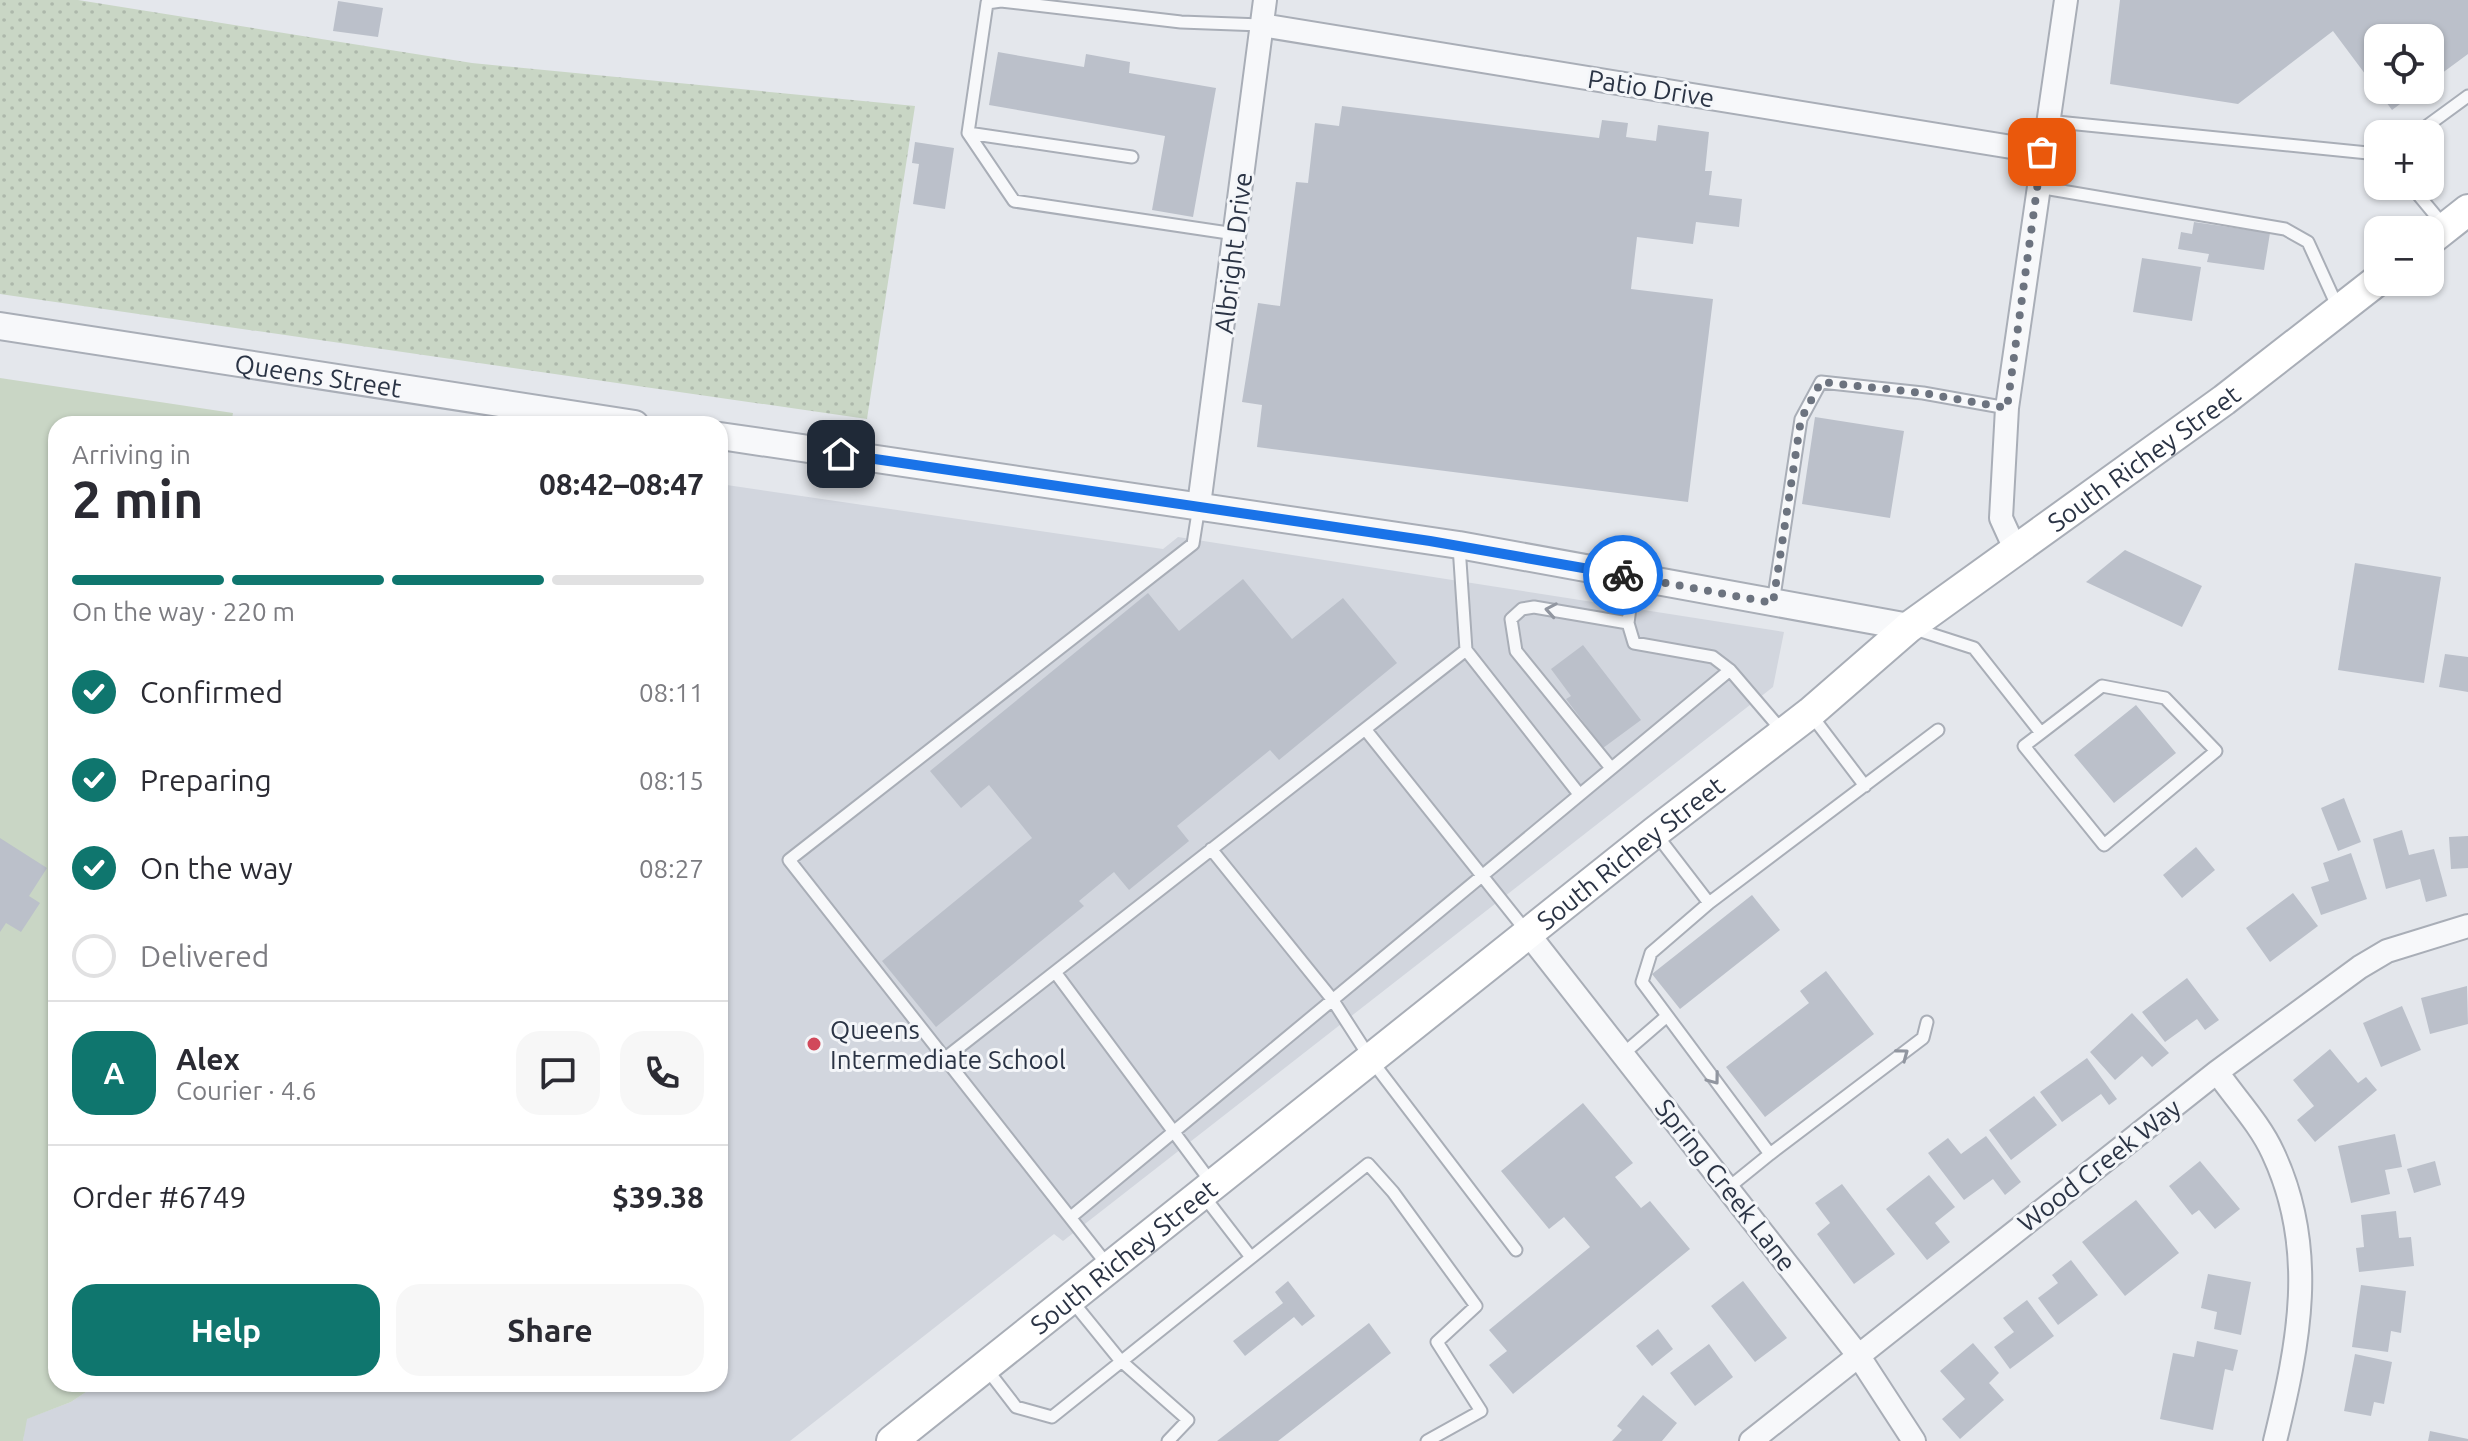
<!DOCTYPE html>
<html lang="en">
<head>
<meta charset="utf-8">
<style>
  :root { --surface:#fff; --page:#f7f7f7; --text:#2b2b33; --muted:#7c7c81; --line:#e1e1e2; --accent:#0f766e }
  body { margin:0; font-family:Ubuntu,sans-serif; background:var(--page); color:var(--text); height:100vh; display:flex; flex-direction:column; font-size:30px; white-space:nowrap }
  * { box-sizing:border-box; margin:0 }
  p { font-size:26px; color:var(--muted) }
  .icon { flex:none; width:44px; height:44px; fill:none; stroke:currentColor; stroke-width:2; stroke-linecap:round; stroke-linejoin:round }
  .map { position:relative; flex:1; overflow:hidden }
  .details { position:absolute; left:48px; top:416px; width:680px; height:976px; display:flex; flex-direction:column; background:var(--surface); border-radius:24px; box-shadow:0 2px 6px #0004 }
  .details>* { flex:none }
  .buttons { position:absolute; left:2364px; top:24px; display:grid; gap:16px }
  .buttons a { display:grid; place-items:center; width:80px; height:80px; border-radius:16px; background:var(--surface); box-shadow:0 2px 6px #0004; font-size:40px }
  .pin { position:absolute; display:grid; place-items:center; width:68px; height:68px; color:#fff; margin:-34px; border-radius:16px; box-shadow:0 4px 12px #0006 }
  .courier { position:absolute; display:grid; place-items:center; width:80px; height:80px; margin:-40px; border:6px solid #1a73e8; border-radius:50%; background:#fff; color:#222; box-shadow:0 2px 10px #0007 }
  .overview em { font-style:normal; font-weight:700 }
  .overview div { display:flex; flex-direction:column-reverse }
  .overview { display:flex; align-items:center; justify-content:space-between; height:136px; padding:0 24px }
  h1 { font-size:52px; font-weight:700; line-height:60px }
  .bar { display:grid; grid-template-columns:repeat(4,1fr); gap:12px 8px; align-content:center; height:96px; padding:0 24px }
  .bar i { height:10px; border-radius:6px; background:var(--line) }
  .bar .selected { background:var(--accent) }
  .bar p { grid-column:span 4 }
  .line { display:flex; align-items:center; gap:20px; padding:0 24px; border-top:2px solid var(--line) }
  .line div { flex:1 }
  .round { display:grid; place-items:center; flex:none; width:84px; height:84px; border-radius:24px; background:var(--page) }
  ol { padding:0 24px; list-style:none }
  li { display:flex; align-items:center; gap:24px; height:88px }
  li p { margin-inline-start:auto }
  li .icon { padding:8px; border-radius:50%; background:var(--accent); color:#fff; stroke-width:4 }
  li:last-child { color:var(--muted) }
  li i { width:44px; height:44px; border:4px solid var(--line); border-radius:50% }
  .action { display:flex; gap:16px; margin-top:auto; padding:16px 24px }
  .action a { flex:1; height:92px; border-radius:24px; background:var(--accent); color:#fff; font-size:32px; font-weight:700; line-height:92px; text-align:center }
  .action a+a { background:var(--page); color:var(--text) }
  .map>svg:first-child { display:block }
  .built { fill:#d2d6de }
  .green { fill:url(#green-dots) }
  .pitch { fill:#c9d6c5 }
  .building { fill:#bbc0ca }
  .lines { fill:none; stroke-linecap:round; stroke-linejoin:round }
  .service-casing { stroke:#a9aeb7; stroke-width:15 }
  .minor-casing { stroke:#a9aeb7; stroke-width:26 }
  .tertiary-casing { stroke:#a9aeb7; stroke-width:30 }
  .secondary-casing { stroke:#a9aeb7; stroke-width:34 }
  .service { stroke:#f7f8fa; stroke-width:11 }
  .minor { stroke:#f7f8fa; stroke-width:22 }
  .tertiary { stroke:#f7f8fa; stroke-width:26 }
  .secondary { stroke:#fff; stroke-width:30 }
  .oneway { stroke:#9196a0 }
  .done { stroke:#6c737f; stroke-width:8; stroke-dasharray:0 14.4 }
  .route { stroke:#1a73e8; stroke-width:10 }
  .poi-dot { fill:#d1495b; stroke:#f4f6f9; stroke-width:3 }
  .labels { text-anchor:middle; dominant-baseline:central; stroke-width:6; stroke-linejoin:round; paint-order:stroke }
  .street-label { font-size:26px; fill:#2b3445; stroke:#f4f6f9 }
  .poi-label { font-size:26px; fill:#2b3445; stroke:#f4f6f9; text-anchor:start }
</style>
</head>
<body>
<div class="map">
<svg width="2468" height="1441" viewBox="0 0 2468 1441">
  <defs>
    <pattern id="green-dots" width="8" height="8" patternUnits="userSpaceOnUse" patternTransform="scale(2)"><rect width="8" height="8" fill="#c9d6c5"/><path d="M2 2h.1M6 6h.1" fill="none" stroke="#adb8ab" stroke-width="1.8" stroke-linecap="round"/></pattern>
  </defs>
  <rect width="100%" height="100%" fill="#e4e7ec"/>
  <!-- built -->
  <path class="built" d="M720,484L1163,549L1178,537L1784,632L1773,687L1063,1241L1054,1234L790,1441H23L26,1419L71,1402L98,1384H720Z"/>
  <!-- green -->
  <path class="green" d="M0,0H78L472,63L915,106L867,419L0,294Z"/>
  <!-- pitch -->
  <path class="pitch" d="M0,378L233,413L231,424H56V1384H98L71,1402L27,1419L23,1441H0Z"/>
  <!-- building -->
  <path class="building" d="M2120,0H2468V54L2430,82V38H2378V90H2419L2392,110L2333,31L2238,104L2110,84Z
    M338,1L383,8L378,37L333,31Z
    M998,52L1084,67L1086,54L1130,62L1129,73L1216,88L1193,217L1152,210L1165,136L989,105Z
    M1342,106L1599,138L1602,120L1628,123L1626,137L1656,141L1658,125L1709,132L1705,171H1712L1709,195L1742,199L1739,227L1696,222L1693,244L1637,237L1631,289L1713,299L1688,502L1257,447L1262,405L1242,402L1258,303L1280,306L1296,182L1308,183L1315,123L1339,126Z
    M915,142L954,148L945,209L913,204L919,164L912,163Z
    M2194,222L2270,233L2264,270L2207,262L2209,254L2178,249L2181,232L2192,234Z
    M2142,258L2201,267L2192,321L2133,312Z
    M1815,417L1904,431L1890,518L1802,504Z
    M2125,550L2202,586L2182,627L2086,582Z
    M2355,563L2441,577L2424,683L2338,670Z
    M1243,579L1292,639L1343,598L1397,663L1279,760L1270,750L1177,826L1189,841L1129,890L1114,872L1079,901L1084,906L936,1027L882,961L1032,838L989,785L961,808L930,771L1148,593L1179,631Z
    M1583,645L1641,720L1603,748L1566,699L1571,696L1551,669Z
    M2445,654L2468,657V692L2439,687Z
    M2136,705L2176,753L2114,803L2074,755Z
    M2344,798L2361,842L2338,851L2321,808Z
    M2402,830L2409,855L2434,849L2447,896L2426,902L2420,879L2386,889L2373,839Z
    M2468,836V868L2451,869L2449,837Z
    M0,838L47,868L29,896L40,903L21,932L6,923L0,932Z
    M2196,847L2215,870L2182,898L2163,875Z
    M2351,853L2367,899L2321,915L2311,887L2329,881L2323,863Z
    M2293,893L2318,926L2270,962L2246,928Z
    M1752,895L1780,930L1680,1009L1652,974Z
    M1826,971L1874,1034L1765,1117L1726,1067L1809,1003L1800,991Z
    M2187,978L2219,1020L2205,1030L2197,1019L2165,1042L2142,1012Z
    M2467,986L2468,1024L2430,1034L2421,998Z
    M2402,1006L2421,1050L2381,1067L2363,1023Z
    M2132,1013L2169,1053L2152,1067L2142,1056L2115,1080L2090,1052Z
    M2330,1049L2358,1083L2366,1077L2377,1090L2315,1142L2297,1120L2314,1106L2293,1080Z
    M2087,1058L2117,1099L2109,1105L2101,1094L2062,1122L2040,1092Z
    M2034,1096L2057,1125L2011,1160L1989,1130Z
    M1583,1103L1633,1163L1615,1177L1641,1208L1650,1201L1690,1249L1513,1394L1489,1365L1507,1351L1489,1330L1590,1247L1564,1217L1549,1229L1501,1171Z
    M2395,1134L2402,1167L2385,1170L2390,1194L2351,1203L2338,1146Z
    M1986,1136L2021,1182L2005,1195L1993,1179L1964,1200L1928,1153L1948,1138L1961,1154Z
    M2200,1161L2240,1209L2215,1229L2199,1210L2192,1215L2169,1186Z
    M2435,1161L2441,1185L2414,1193L2407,1169Z
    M1929,1175L1955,1207L1935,1223L1950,1242L1927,1260L1886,1209Z
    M1842,1184L1895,1254L1854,1284L1817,1234L1830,1223L1815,1203Z
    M2136,1200L2179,1253L2125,1296L2082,1242Z
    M2396,1211L2399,1238L2411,1237L2414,1266L2359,1272L2356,1248L2364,1247L2361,1215Z
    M2071,1260L2098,1295L2058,1325L2038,1298L2058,1283L2052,1275Z
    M2208,1274L2251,1282L2241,1335L2214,1329L2217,1312L2201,1308Z
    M1288,1281L1315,1316L1302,1326L1294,1317L1245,1356L1233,1341L1283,1303L1275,1292Z
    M1743,1281L1787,1338L1755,1362L1711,1306Z
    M2361,1285L2406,1291L2401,1333L2391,1331L2388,1352L2352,1347Z
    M2027,1300L2054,1336L2010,1369L1994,1347L2014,1332L2003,1318Z
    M1369,1323L1391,1353L1278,1441H1217Z
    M1658,1329L1673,1349L1652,1366L1636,1346Z
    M2197,1341L2238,1350L2233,1371L2225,1369L2213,1430L2160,1419L2173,1353L2194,1357Z
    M1973,1343L1999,1373L1989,1383L2004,1400L1960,1439L1942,1419L1965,1399L1940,1371Z
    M1709,1344L1733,1377L1695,1406L1670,1373Z
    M2355,1354L2392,1362L2384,1404L2374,1402L2371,1416L2344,1411Z
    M1643,1395L1677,1423L1662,1441H1612L1622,1430L1617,1426Z
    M2430,1431L2468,1439V1441H2428Z"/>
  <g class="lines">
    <defs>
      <path id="service" d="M2047,121L2378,154
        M968,133L1132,157
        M2416,134L2468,96
        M2411,186L2445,227
        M2038,187L2285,229L2308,242L2339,310
        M1235,234L1014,201L968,133L987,3L1001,1L1181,22L1261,25
        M1634,578L1628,623L1634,643L1713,657L1730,670L1784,733
        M1773,603L1801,419L1821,382L1923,393L2007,408
        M1915,629L1974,648L2041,733L2102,686L2165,698L2216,751L2104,845L2024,746L2041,733
        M1466,650L1579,794
        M1812,716L1865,786
        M1365,729L1527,932
        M1611,768L1516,651L1511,619L1522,609L1534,607L1628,623
        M1656,834L1709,903
        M1211,849L1332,999L1372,1061L1516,1250
        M1055,972L1211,1182
        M1927,1022L1923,1038L1770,1154L1642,982L1651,953L1709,903L1938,730
        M1623,1054L1667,1016
        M944,1059L1466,650L1459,546
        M1728,1188L1770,1154
        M1203,1195L1250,1256
        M1071,1217L1730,670
        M1109,1267L789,860L1193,544L1199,506
        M1072,1301L1120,1360L1188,1420L1168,1441
        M986,1368L1016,1407L1052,1417L1368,1164L1393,1192L1476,1306L1437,1342L1481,1411L1427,1441"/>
      <path id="minor" d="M1261,25L2042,152
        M1199,505L1265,0
        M2016,551L2001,518L2007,408L2066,0
        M1530,936L1858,1355L1914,1441
        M2217,1072C2235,1098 2260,1124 2273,1153C2318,1249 2299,1343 2275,1441
        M1751,1441L2217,1072L2360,967L2387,951L2468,926"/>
      <g id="tertiary">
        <path id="s1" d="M0,326L635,424"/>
        <path d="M720,436L1459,545L1909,627"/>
      </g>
      <g id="secondary">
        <path d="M2430,240L2468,210"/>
        <path id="s2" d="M892,1441L1655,832L1810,713L1909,627L2224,400L2378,280"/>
      </g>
    </defs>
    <!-- service casing -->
    <use href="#service" class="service-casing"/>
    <!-- minor casing -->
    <use href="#minor" class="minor-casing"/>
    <!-- tertiary casing -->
    <use href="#tertiary" class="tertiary-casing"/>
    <!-- secondary casing -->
    <use href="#secondary" class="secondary-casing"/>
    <!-- service -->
    <use href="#service" class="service"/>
    <!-- minor -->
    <use href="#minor" class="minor"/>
    <!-- tertiary -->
    <use href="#tertiary" class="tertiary"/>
    <!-- secondary -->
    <use href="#secondary" class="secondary"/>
  </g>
  <!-- one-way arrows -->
  <defs><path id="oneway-chevron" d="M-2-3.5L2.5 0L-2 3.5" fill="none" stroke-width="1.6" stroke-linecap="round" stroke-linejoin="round" transform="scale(2)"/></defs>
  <g class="oneway">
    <use href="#oneway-chevron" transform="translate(1551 610) rotate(-170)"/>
    <use href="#oneway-chevron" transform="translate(1903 1054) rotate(-37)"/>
    <use href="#oneway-chevron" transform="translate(1714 1079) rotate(53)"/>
  </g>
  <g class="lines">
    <!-- done -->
    <path class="done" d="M1623,575L1773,603L1801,419L1821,382L1923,393L2007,408L2042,152"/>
    <!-- route -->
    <path class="route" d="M841,454L1430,541L1623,575"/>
  </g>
  <!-- markers -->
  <circle class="poi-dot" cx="814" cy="1044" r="8"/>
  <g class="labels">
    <!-- street labels -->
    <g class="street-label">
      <text transform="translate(1651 88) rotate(9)">Patio Drive</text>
      <text transform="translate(1233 253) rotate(-83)">Albright Drive</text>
      <text stroke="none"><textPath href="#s1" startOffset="322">Queens Street</textPath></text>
      <text stroke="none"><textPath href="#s2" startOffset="1592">South Richey Street</textPath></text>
      <text stroke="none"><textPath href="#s2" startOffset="944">South Richey Street</textPath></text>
      <text transform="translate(2099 1165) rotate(-38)">Wood Creek Way</text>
      <text transform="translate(1726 1185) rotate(52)">Spring Creek Lane</text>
      <text stroke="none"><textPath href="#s2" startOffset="296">South Richey Street</textPath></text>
    </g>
    <!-- poi labels -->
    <g class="poi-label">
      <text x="830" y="1029">Queens<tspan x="830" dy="30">Intermediate School</tspan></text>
    </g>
  </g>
</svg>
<div class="buttons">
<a><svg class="icon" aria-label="locate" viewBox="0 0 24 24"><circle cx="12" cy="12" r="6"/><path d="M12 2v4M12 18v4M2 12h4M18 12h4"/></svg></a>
<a>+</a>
<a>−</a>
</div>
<div class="pin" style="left:2042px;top:152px;background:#ea580c"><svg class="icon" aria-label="bag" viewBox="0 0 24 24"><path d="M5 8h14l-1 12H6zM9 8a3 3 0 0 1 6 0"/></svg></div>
<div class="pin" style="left:841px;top:454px;background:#1f2937"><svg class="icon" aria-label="home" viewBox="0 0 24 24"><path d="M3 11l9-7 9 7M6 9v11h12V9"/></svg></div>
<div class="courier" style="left:1623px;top:575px"><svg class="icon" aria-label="bike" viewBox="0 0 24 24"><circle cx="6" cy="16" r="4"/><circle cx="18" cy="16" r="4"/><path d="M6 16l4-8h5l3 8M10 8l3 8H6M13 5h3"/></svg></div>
<section class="details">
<div class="overview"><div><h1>2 min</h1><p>Arriving in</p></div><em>08:42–08:47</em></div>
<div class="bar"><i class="selected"></i><i class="selected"></i><i class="selected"></i><i></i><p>On the way · 220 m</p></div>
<ol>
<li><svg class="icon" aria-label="check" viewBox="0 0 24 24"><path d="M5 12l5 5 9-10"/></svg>Confirmed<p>08:11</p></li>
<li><svg class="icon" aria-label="check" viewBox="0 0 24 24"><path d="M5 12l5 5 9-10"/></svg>Preparing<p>08:15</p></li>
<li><svg class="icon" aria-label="check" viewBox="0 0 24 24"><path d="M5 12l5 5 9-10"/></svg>On the way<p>08:27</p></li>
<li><i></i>Delivered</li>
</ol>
<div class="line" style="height:144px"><b class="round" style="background:var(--accent);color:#fff">A</b><div><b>Alex</b><p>Courier · 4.6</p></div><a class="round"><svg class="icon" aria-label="chat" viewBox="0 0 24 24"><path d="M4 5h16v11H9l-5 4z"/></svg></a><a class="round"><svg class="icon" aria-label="phone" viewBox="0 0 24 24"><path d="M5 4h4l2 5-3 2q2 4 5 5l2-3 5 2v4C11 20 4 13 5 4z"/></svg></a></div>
<div class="line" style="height:104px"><div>Order #6749</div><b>$39.38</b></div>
<div class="action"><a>Help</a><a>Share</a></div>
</section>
</div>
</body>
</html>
